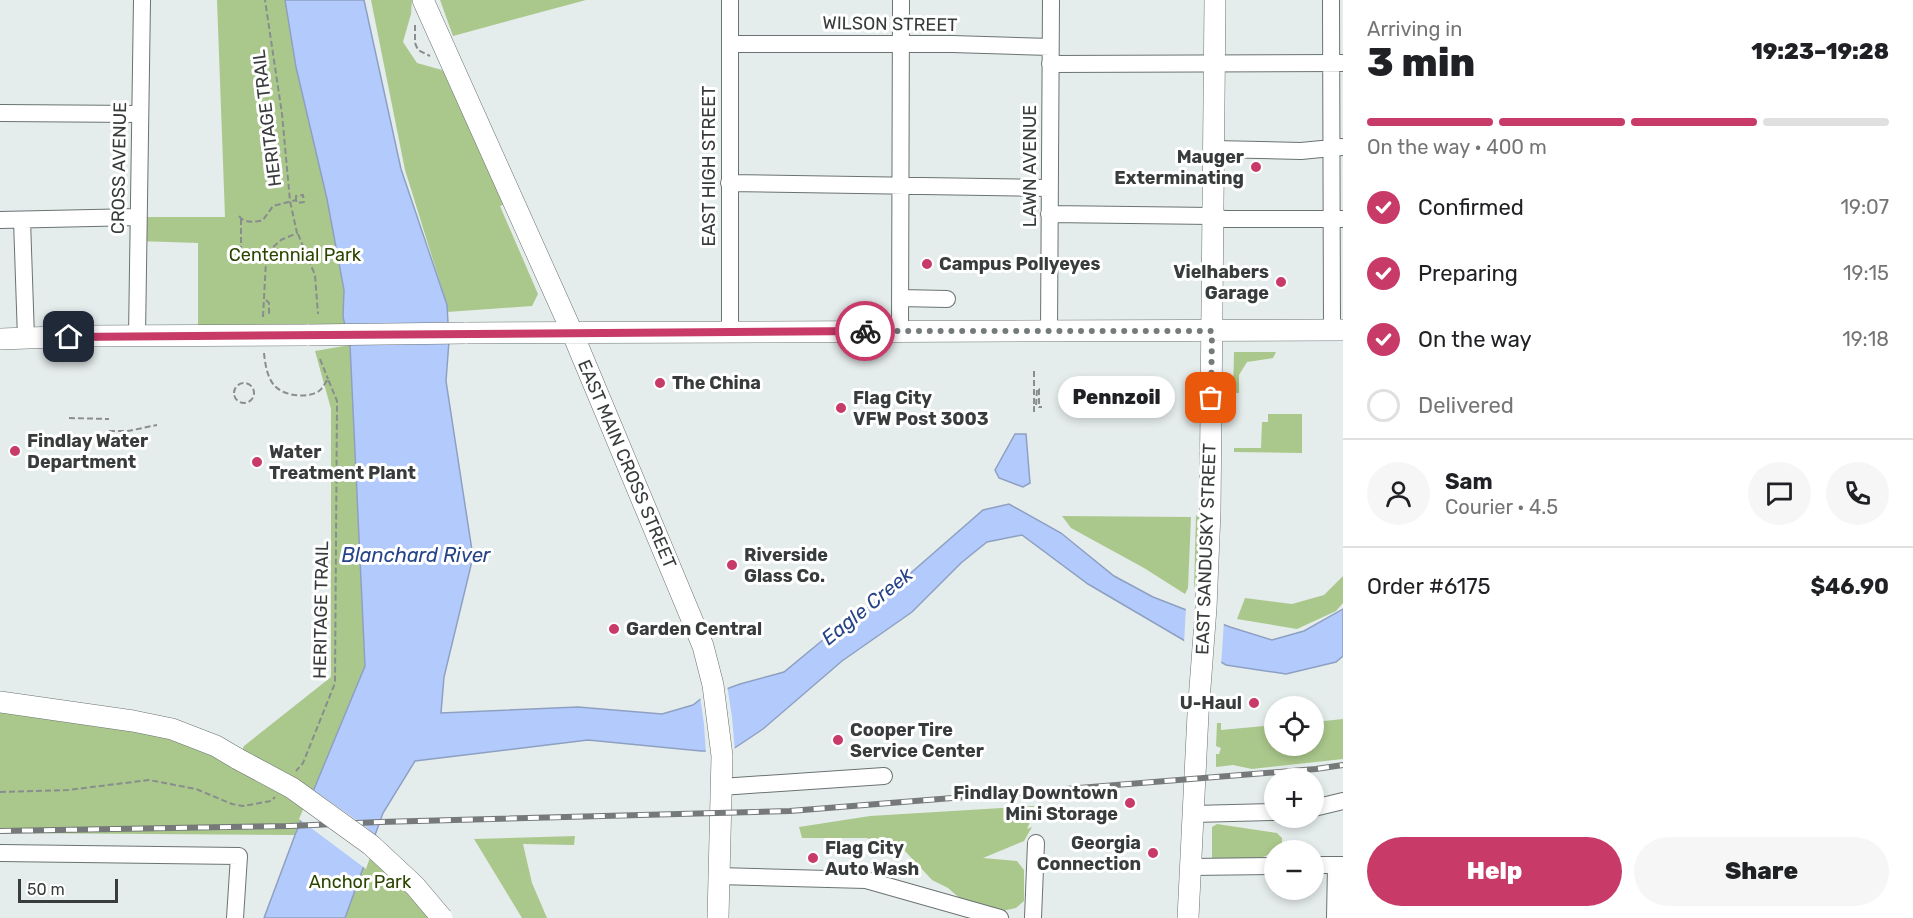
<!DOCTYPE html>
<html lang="en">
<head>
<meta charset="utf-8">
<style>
  :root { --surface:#fff; --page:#f6f6f6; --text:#202124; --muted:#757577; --line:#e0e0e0; --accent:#c83a68 }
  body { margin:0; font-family:Rubik,sans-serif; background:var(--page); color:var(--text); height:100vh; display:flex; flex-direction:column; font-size:22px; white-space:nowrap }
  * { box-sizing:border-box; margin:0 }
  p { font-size:20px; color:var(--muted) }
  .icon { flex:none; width:33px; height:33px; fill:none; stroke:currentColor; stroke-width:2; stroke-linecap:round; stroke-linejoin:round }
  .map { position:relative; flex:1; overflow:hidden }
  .details { display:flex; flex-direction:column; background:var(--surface); width:570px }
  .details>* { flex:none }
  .controls { position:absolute; left:1264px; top:696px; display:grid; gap:12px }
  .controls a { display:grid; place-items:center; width:60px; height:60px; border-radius:50%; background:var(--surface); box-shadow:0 3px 9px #0003; font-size:30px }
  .scale { position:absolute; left:18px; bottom:15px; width:100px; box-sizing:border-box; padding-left:6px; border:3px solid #393c3c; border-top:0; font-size:16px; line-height:21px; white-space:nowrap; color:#393c3c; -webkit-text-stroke:4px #fff; paint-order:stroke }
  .pin { position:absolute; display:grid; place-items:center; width:51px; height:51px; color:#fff; margin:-26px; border-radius:12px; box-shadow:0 3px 9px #0006 }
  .courier { position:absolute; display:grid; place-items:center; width:60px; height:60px; margin:-30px; border:4px solid #c83a68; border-radius:50%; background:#fff; color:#222; box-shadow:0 2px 8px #0007 }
  .bubble { position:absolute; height:42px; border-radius:21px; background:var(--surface); box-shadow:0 3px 9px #0003; font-size:20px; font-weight:800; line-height:42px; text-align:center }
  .overview em { font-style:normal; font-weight:800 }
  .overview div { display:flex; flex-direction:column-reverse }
  .overview { display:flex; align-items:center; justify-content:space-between; height:102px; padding:0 24px }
  h1 { font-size:39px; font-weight:800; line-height:45px }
  .bar { display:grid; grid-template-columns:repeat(4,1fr); gap:9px 6px; align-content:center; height:72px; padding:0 24px }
  .bar i { height:8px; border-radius:4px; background:var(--line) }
  .bar .selected { background:var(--accent) }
  .bar p { grid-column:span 4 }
  .line { display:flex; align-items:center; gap:15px; padding:0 24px; border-top:2px solid var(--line) }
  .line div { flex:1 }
  .round { display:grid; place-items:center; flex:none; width:63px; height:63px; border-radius:32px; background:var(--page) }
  ol { padding:0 24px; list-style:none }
  li { display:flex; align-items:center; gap:18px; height:66px }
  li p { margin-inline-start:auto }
  li .icon { padding:6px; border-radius:50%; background:var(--accent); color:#fff; stroke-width:4 }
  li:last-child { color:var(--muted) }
  li i { width:33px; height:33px; border:3px solid var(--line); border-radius:50% }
  .button { display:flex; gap:12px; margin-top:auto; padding:12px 24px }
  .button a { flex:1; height:69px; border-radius:36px; background:var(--accent); color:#fff; font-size:24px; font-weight:800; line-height:69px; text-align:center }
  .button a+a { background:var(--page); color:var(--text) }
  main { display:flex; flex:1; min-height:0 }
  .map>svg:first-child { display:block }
  .green { fill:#abc88c }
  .water { fill:#b3cbfc; stroke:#8ea0c2; stroke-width:1.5 }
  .pier { fill:#e5ecec }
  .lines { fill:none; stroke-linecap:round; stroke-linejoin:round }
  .minor-casing { stroke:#6b7272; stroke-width:18 }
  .major-casing { stroke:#6b7272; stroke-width:22 }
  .path { stroke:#888d8d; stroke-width:2; stroke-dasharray:6 3; stroke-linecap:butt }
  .minor { stroke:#fff; stroke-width:16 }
  .major { stroke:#fff; stroke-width:21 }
  .rail-casing { stroke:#757979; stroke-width:6 }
  .rail { stroke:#fff; stroke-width:4; stroke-dasharray:11; stroke-linecap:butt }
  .major-bridge-casing { stroke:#6b7272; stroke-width:22; stroke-linecap:butt }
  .major-bridge { stroke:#fff; stroke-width:21 }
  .done { stroke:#757a7a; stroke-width:6; stroke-dasharray:0 10.8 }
  .route { stroke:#c83a68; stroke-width:8 }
  .poi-dot { fill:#c83a68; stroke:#fff; stroke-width:2 }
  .labels { text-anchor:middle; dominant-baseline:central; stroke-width:6; stroke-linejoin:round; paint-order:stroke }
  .street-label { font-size:18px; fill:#393c3c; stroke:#fff }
  .poi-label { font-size:18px; font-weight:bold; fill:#393c3c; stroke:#fff; text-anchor:start }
  .park-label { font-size:18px; fill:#2c4500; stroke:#fff }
  .water-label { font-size:20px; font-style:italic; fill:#254388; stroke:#fff }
</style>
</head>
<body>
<main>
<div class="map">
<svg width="1343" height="918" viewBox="0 0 1343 918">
  <rect width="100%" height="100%" fill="#e5ecec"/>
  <!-- green -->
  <path class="green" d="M217,0H326L382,334L198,335V243L137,241L138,217H225Z
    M371,0H412L411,14L403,42L417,63L442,70L451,80L505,204L500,206L538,294L532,306L447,312V305L405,170Z
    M440,0H586L453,36Z
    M350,345L365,666L295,835L0,833V702L133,721L238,759L244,746L331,677V409L315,351Z
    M1234,352H1276L1273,358L1247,362L1239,375V393H1233Z
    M1268,414H1302V453L1234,452V448H1261L1262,422H1268Z
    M1196,515L1199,518L1198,570L1194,589Z
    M1062,516L1191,517L1188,588L1185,594L1144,568L1071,528Z
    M1343,576V603L1336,611L1297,629L1237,619L1245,598L1292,604L1324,595Z
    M1343,719V759L1252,769L1233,765L1216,767V754H1219L1221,748L1216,746L1217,723H1221V730L1275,725V746H1314V722Z
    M1034,806V813L1027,829L1032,827L1024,841L983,858L1017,861L1024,870V901L1016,908L1002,911L963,901L948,888L932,880L905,851L875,843L867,838H802L799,827L870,816Z
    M344,823L442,918H309Z
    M1217,824L1277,833L1282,838V849L1275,850V852L1251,862L1212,861V827Z
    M575,836L574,845L523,844L532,883L547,918H522L474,839Z"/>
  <!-- water -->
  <path class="water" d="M285,0H364L401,169L447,305L449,341L446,381L473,557L444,677L441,713L578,707L662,714L693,705L702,698L740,684L784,672L824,639L889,592L983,510L1009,504L1061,533L1114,576L1153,597L1230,627L1272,640L1304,631L1343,609V656L1336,662L1286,674L1226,665L1088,584L1022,535L987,542L961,563L912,612L842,661L763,729L730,751H701L588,740L415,761L383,813L345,918H264L295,835L365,666L350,345L343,317L344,290L327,199L296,67Z
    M1015,434H1026L1030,483L1023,487L999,478L995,470Z"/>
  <!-- pier -->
  <path class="pier" d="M1186,607L1224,621L1221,666L1184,644Z
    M727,685L732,717L735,752L727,754H706L704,724L700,696Z
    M312,789L365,826L377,837L366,869L299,819Z"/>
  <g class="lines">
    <defs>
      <path id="minor" d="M1331,0L1332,330
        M730,44H952L1050,47
        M1050,64L1343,63
        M0,113L139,114
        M1214,149L1301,151L1343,147
        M729,183L1049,188
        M1049,214L1213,216L1224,219H1342
        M0,220L138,217
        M22,220L26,338
        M900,298L947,299
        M730,331V0
        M900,331L901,0
        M1049,332L1051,0
        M137,336L142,0
        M721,787L884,776
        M1314,808L1343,801
        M1193,814L1275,812
        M0,853L239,856L235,918
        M1314,865H1343
        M1190,867L1275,866
        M718,876L866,880L1000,918
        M1033,918L1036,843
        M1335,918L1336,865"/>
      <path id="major" d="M423,0L572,332L703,646L713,685L722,756L718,918
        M465,333L1343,330
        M0,339L85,336L309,335
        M0,702L133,721L172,729L216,746L238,759
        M1188,918L1198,714L1206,608L1210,512L1215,0"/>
    </defs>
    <!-- minor casing -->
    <use href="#minor" class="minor-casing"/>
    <!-- major casing -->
    <use href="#major" class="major-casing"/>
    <!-- path -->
    <path class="path" d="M415,25V43L418,50L430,56
      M239,216C245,224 255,222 263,220L273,206L296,200L297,203L304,202L303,195L296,196V200
      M241,219V248
      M298,234L315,275L318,314
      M266,300L269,303V314
      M263,317L266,261L272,248L281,240L297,233L290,201L282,114L265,0
      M264,353C265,363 267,377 274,385C283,396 307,399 319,391C323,388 325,383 328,379L337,401L335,683L303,763L296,771
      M320,359L328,379
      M1034,371V407
      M234 393a10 10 0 1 1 20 0a10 10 0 1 1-20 0Z
      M1034,412V407H1036L1037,389H1039V407H1042
      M69,418L109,419
      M109,431H128L157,425
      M0,792L68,790L149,780L196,789L232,804L243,806L271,801L275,797"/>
    <!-- minor -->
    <use href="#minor" class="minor"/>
    <!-- major -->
    <use href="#major" class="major"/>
    <defs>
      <path id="rail" d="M0,831L290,826L380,822L790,811L1316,769L1343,765"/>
    </defs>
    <!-- rail casing -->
    <use href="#rail" class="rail-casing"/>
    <!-- rail -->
    <use href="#rail" class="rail"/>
    <defs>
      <path id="major-bridge" d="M309,335L465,333
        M238,759L292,788L371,845L415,886L442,918"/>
    </defs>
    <!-- major-bridge casing -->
    <use href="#major-bridge" class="major-bridge-casing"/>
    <!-- major-bridge -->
    <use href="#major-bridge" class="major-bridge"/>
  </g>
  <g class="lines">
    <!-- done -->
    <path class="done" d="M865,331H1212L1211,398"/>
    <!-- route -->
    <path class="route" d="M69,337L865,331"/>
  </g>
  <!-- markers -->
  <g class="poi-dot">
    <circle cx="1256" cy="167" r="6"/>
    <circle cx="927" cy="264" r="6"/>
    <circle cx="1281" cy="282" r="6"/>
    <circle cx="660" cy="383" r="6"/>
    <circle cx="841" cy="408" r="6"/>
    <circle cx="15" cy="451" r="6"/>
    <circle cx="257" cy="462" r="6"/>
    <circle cx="732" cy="565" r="6"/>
    <circle cx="614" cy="629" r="6"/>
    <circle cx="1254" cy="703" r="6"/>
    <circle cx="838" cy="740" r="6"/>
    <circle cx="1130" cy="803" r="6"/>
    <circle cx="1153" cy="853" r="6"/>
    <circle cx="813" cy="858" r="6"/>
  </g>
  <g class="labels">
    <!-- street labels -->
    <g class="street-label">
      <text transform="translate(890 24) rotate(1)">WILSON STREET</text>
      <text transform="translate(267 118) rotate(-97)">HERITAGE TRAIL</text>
      <text transform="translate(709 166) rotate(-90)">EAST HIGH STREET</text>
      <text transform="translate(1030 166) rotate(-90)">LAWN AVENUE</text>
      <text transform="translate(119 168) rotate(-89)">CROSS AVENUE</text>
      <text transform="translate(627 464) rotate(67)">EAST MAIN CROSS STREET</text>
      <text transform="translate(1206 549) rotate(-88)">EAST SANDUSKY STREET</text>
      <text transform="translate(321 610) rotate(-89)">HERITAGE TRAIL</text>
    </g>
    <!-- poi labels -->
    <g class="poi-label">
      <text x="1244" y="157" text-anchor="end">Mauger<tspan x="1244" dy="21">Exterminating</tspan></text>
      <text x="939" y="264">Campus Pollyeyes</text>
      <text x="1269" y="272" text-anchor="end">Vielhabers<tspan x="1269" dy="21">Garage</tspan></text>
      <text x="672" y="383">The China</text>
      <text x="853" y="398">Flag City<tspan x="853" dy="21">VFW Post 3003</tspan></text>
      <text x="27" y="441">Findlay Water<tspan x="27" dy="21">Department</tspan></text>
      <text x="269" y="452">Water<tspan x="269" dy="21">Treatment Plant</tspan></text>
      <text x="744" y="555">Riverside<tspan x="744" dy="21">Glass Co.</tspan></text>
      <text x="626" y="629">Garden Central</text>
      <text x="1242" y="703" text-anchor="end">U-Haul</text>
      <text x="850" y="730">Cooper Tire<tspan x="850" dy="21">Service Center</tspan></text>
      <text x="1118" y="793" text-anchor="end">Findlay Downtown<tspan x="1118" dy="21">Mini Storage</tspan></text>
      <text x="1141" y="843" text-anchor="end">Georgia<tspan x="1141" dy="21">Connection</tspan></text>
      <text x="825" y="848">Flag City<tspan x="825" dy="21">Auto Wash</tspan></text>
    </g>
    <!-- park labels -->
    <g class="park-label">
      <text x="295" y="255">Centennial Park</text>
      <text x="360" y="882">Anchor Park</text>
    </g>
    <!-- water labels -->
    <g class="water-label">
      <text x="416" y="555">Blanchard River</text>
      <text transform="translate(867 606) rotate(-39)">Eagle Creek</text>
    </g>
  </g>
</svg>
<div class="controls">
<a><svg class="icon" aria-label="locate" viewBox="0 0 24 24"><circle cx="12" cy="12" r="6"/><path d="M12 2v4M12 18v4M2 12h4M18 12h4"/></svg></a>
<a>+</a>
<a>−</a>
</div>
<div class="scale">50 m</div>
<div class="pin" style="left:1211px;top:398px;background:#ea580c"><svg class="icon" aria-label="bag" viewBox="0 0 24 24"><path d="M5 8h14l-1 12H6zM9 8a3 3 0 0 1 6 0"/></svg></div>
<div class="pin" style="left:69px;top:337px;background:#1f2937"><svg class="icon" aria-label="home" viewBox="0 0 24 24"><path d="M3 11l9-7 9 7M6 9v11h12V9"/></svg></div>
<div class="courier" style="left:865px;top:331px"><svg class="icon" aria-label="bike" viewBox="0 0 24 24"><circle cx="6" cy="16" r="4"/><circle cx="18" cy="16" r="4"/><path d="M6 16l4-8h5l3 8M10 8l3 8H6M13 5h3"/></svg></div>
<div class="bubble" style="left:1058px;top:376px;width:117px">Pennzoil</div>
</div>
<section class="details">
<div class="overview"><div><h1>3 min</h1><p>Arriving in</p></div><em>19:23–19:28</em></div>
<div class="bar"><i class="selected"></i><i class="selected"></i><i class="selected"></i><i></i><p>On the way · 400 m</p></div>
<ol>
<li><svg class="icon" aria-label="check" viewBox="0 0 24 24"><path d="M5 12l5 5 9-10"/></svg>Confirmed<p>19:07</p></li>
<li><svg class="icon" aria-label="check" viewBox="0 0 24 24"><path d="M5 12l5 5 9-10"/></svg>Preparing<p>19:15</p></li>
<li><svg class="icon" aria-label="check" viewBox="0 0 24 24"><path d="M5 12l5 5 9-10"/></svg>On the way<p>19:18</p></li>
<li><i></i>Delivered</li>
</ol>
<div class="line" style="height:108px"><a class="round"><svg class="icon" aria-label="person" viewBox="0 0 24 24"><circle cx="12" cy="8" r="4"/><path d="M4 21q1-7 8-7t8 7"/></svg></a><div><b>Sam</b><p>Courier · 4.5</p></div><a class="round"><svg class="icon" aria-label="chat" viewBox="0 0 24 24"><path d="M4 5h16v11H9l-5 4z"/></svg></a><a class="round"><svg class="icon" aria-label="phone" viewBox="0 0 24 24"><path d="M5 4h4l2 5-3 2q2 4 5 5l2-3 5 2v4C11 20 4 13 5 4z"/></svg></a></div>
<div class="line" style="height:78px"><div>Order #6175</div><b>$46.90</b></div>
<div class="button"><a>Help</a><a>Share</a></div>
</section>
</main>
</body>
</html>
